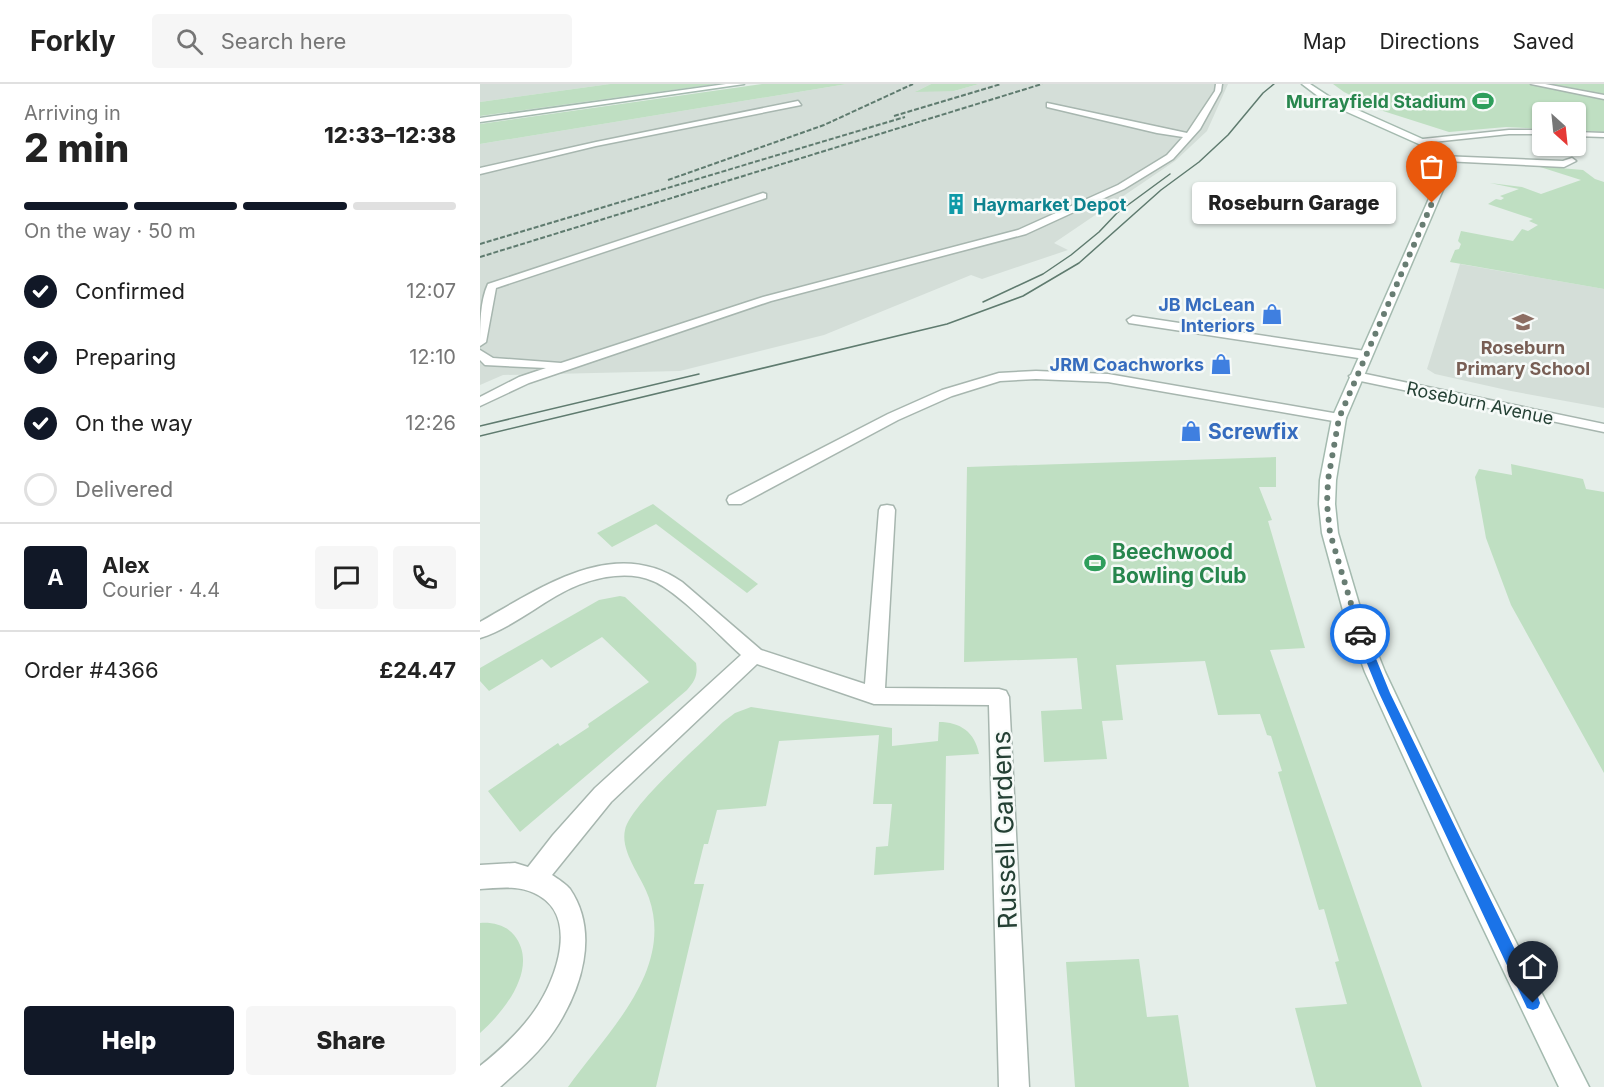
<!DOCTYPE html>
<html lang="en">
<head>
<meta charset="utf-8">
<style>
  :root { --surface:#fff; --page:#f6f6f6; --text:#222; --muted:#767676; --line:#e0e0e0; --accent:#111827 }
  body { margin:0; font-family:Inter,sans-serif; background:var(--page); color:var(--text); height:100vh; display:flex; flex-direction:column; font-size:22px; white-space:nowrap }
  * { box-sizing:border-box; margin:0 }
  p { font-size:20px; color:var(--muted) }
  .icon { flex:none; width:33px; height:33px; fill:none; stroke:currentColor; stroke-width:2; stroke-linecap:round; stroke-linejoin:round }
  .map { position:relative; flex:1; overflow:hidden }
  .side { display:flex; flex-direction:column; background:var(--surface); width:480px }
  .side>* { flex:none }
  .needle { width:39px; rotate:153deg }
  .controls { position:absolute; left:1052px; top:18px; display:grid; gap:12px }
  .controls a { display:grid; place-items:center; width:54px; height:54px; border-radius:6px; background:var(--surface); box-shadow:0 2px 4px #0004; font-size:30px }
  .pin { position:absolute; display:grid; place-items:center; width:51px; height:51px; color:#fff; margin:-62px -26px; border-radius:50% 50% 50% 0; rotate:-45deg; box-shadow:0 0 6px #0007 }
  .pin .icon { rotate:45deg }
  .courier { position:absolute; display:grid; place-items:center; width:60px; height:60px; margin:-30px; border:4px solid #1a73e8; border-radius:50%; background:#fff; color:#222; box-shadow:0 2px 8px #0007 }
  .bubble { position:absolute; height:42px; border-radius:6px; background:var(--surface); box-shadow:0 2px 4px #0004; font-size:20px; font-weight:800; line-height:42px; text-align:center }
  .headline em { font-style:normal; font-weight:800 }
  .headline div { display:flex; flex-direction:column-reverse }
  .headline { display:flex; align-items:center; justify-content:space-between; height:102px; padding:0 24px }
  h1 { font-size:39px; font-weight:800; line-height:45px }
  .bar { display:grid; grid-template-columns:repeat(4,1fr); gap:9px 6px; align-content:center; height:72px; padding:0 24px }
  .bar i { height:8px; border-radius:4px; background:var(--line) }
  .bar .on { background:var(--accent) }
  .bar p { grid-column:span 4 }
  .line { display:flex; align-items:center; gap:15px; padding:0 24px; border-top:2px solid var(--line) }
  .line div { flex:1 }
  .round { display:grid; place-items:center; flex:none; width:63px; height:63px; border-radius:6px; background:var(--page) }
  ol { padding:0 24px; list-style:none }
  li { display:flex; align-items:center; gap:18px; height:66px }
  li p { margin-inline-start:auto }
  li .icon { padding:6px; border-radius:50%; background:var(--accent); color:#fff; stroke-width:4 }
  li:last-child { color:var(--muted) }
  li i { width:33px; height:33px; border:3px solid var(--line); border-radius:50% }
  .action { display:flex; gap:12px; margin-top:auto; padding:12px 24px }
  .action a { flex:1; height:69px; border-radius:6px; background:var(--accent); color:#fff; font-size:24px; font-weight:800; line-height:69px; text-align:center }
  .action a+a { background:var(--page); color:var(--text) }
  header { display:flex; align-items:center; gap:36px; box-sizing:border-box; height:84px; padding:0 30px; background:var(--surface); border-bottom:2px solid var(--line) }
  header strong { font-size:28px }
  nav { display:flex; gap:33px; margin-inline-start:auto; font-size:21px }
  .search { width:420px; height:54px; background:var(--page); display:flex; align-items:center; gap:15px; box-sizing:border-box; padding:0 21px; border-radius:6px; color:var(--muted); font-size:22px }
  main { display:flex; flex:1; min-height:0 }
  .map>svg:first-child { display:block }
  .built { fill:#d4ded8 }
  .green { fill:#bfdfc2 }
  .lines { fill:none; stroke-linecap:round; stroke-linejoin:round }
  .lane-casing { stroke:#a7b6af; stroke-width:3 }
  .street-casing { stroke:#a7b6af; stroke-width:3 }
  .secondary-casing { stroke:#a4baaf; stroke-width:3 }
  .lane { fill:#fff; fill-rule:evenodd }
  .street { fill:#fff; fill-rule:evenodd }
  .secondary { fill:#fff; fill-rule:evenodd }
  .tram { stroke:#5f7b6f; stroke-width:1.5 }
  .rail { stroke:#5f7b6f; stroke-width:2; stroke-dasharray:5 2; stroke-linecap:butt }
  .route { fill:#1a73e8 }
  .done { stroke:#687d73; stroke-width:6; stroke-dasharray:0 10.8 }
  .labels { text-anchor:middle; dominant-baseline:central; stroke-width:5; stroke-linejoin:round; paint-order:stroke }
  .far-leisure-label { font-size:18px; font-weight:bold; fill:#27864d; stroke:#f6faf8; text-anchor:end }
  .far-culture-label { font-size:18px; font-weight:bold; fill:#0d838f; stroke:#f6faf8; text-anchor:start }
  .far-shop-label { font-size:18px; font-weight:bold; fill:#366cbe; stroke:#f6faf8; text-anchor:end }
  .far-education-label { font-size:18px; font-weight:bold; fill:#785e54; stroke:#f6faf8 }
  .far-street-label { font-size:18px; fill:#244034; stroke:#f6faf8 }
  .shop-label { font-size:21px; font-weight:bold; fill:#366cbe; stroke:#f6faf8; text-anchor:start }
  .leisure-label { font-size:21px; font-weight:bold; fill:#27864d; stroke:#f6faf8; text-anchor:start }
  .near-street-label { font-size:26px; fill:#244034; stroke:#f6faf8 }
</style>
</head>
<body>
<header>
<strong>Forkly</strong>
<div class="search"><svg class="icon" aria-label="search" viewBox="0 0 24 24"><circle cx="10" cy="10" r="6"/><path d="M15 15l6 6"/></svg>Search here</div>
<nav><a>Map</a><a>Directions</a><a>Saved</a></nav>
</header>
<main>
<section class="side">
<div class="headline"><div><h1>2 min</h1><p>Arriving in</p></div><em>12:33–12:38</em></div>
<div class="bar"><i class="on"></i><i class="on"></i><i class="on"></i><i></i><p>On the way · 50 m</p></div>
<ol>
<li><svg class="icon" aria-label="check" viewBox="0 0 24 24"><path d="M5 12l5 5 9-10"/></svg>Confirmed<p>12:07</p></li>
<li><svg class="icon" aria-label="check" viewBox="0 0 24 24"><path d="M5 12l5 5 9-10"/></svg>Preparing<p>12:10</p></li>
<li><svg class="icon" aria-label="check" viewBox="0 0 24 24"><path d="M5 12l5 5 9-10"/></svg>On the way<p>12:26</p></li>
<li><i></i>Delivered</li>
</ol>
<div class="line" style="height:108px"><b class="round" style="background:var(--accent);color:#fff">A</b><div><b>Alex</b><p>Courier · 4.4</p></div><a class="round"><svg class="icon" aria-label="chat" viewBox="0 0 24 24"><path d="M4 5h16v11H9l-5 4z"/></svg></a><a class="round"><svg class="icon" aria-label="phone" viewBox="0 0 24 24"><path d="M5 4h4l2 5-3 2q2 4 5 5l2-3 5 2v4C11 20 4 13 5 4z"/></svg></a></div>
<div class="line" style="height:78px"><div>Order #4366</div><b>£24.47</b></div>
<div class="action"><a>Help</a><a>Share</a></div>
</section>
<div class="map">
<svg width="1124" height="1003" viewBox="0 0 1124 1003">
  <rect width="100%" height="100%" fill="#e5eee9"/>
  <!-- built -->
  <path class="built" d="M0,0H130L0,18Z
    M367,0H451L437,7H474L499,0H748L727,47L695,77L574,159L588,166L502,195L491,191L344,251L200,287L23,291L0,301V60Z
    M980,180L1124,205V324L1031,307L955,290L947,285Z"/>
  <!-- green -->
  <path class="green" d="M130,0H236L0,32V18Z
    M282,0H367L0,60V40Z
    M451,0H499L474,7L435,8Z
    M853,0H1124V48L1095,46V28H1062V45L1026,43L969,48L900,26L864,8Z
    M1057,82L1103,86L1115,95L1124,98V205L970,178L975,166L979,165L981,160L978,157L981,147L1033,157L1042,145L1048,147L1058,141L1049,137L1053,135L1008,120L1016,115L1021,116L1024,114L1020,112L1039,105L1010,99L1042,103L1061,110L1101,96Z
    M796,373V403H779L792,436L788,437L825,564L790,566L942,1003H836L815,924L867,920L855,878L859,877L844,825L839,826L798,688L802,687L791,652L787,651L780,630L738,631L725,577L636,581L643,636L622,637L627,675L564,678L561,627L602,625L597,574L484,578L487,383Z
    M1031,380L1103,395L1106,405L1124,408V689L1031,521L1006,454L995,393L999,385L1032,391Z
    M173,420L278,500L267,509L176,440L132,463L117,449Z
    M140,512L145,513L216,579C218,591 215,597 207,606L40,748L8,707L78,659L80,662L109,643L108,640L169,598L122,553L71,584L62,575L9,607L0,597V584L119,516Z
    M271,623L412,644V662L458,657L459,638C480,638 495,648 499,670L466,672L464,786L394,791L396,763L408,762L412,720H393L399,651L299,657L286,722L237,726L228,760H224L214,800H224L176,1003H88C127,948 194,887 169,814C162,793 140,768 145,746C150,721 222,659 243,638L255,629Z
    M0,839C12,838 26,841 34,851C60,883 24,928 0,949Z
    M659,875L667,933L698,931L709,1003H595L586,878Z"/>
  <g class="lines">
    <defs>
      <path id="lane" d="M736,0H742L741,7L720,45L693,75L644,105L546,150L291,217L49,299L0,322V313L39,293L66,284L5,281L0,276V266L13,274L81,279L283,213L538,146L638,101L687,71L703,53L677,49L567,23V19L707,49L735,7Z
        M1051,0H1065L1124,11V15Z
        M318,17L321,21L116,62L0,90V84L116,58Z
        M1029,46H1062V50H1029L943,59L939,57L943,55Z
        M1095,48L1124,49V53L1095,52Z
        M283,109L286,110V114L16,204L6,258L0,262C0,241 0,217 8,200Z
        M653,232L885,267L891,271L885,275L649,239L647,236Z
        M556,287L628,290L859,330L866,334L859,338L628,298L556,295L520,297L472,312L418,336L261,420H249L247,416L249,412L408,330L462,306L519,289Z"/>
      <path id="street" d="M961,72L1083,77L1092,74L1096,77L1084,83L964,77L961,76Z
        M876,288L1124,340V348L871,295L869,292Z
        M407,421L413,422L415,426L405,604L519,605L526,607L529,613L549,1003H519L509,621L394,620L277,580L131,718L72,791C78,795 86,800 90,805C120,849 101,907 74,947C59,969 39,986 20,1003H0V982C20,966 40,948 55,926C76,896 101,830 54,809C38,801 18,804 0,805V781L35,779L48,783L73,751L115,704L261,571C241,553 196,506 173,497C143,484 103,496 76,512C52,526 26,546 0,554V538C60,504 135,451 202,498L281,566L385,600L399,426L401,422Z"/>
      <path id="secondary" d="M246,0H264L0,38V34Z
        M822,0H830L853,15L956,61L968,74L965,101L866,334L856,396L855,420L858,449L882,530L905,588L988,763L1109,1003H1079L972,779L885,588L864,530L842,449L839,420L840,396L852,334L955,101L960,74L950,65L847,19Z"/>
    </defs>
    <!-- lane casing -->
    <use href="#lane" class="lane-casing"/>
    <!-- street casing -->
    <use href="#street" class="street-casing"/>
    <!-- secondary casing -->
    <use href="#secondary" class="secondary-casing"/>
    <!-- lane -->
    <use href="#lane" class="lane"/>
    <!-- street -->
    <use href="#street" class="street"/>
    <!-- secondary -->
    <use href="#secondary" class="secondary"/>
    <!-- tram -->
    <path class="tram" d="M503,218L563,190L591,171L619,148L637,129L690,90
      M0,342L219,290
      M0,352L467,240L543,212L599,179L681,106L719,78L748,51L783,9L794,0"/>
    <!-- rail -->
    <path class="rail" d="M414,32L521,0
      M188,96L344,41L433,0
      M0,160L425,33
      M0,173L562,0"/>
  </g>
  <!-- route -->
  <path class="route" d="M880,546L886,550L910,609L1058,913L1060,919L1058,924L1053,926L1047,924L899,609L875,550Z"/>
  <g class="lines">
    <!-- done -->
    <path class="done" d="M880,550L850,449L847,420L848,396L859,334L952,119"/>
  </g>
  <!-- icons -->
  <defs>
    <symbol id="stadium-bare" viewBox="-9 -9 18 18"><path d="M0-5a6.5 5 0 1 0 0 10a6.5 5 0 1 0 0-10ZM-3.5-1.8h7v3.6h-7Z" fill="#2e9e5b" stroke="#f6faf8" stroke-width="2.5" paint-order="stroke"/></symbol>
    <symbol id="building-bare" viewBox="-9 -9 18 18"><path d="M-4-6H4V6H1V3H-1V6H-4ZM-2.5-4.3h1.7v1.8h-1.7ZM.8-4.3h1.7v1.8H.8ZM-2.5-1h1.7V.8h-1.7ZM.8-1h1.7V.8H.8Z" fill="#0f9aa8" stroke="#f6faf8" stroke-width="2.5" paint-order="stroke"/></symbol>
    <symbol id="shop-bare" viewBox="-9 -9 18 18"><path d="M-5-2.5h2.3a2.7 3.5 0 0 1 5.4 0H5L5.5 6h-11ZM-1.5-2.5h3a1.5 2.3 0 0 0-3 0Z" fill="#3f7fe0" stroke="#f6faf8" stroke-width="2.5" paint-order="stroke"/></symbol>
    <symbol id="school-bare" viewBox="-9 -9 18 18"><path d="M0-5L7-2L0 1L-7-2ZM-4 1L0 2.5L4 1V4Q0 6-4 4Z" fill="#8d6e63" stroke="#f6faf8" stroke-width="2.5" paint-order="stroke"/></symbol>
  </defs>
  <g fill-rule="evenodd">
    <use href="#stadium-bare" x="988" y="2" width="30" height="30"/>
    <use href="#building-bare" x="461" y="105" width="30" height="30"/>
    <use href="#shop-bare" x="777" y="215" width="30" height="30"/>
    <use href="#school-bare" x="1028" y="223" width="30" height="30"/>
    <use href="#shop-bare" x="726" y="265" width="30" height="30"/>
    <use href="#shop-bare" x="696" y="332" width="30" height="30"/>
    <use href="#stadium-bare" x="600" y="464" width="30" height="30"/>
  </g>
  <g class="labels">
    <!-- far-leisure labels -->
    <g class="far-leisure-label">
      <text x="986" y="17">Murrayfield Stadium</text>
    </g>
    <!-- far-culture labels -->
    <g class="far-culture-label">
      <text x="493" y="120">Haymarket Depot</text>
    </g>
    <!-- far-shop labels -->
    <g class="far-shop-label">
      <text x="775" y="220">JB McLean<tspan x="775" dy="21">Interiors</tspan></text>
      <text x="724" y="280">JRM Coachworks</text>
    </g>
    <!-- far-education labels -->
    <g class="far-education-label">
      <text x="1043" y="263">Roseburn<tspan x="1043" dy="21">Primary School</tspan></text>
    </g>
    <!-- far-street labels -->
    <g class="far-street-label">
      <text transform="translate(1000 319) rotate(12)">Roseburn Avenue</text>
    </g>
    <!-- shop labels -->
    <g class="shop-label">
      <text x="728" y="347">Screwfix</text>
    </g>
    <!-- leisure labels -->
    <g class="leisure-label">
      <text x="632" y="467">Beechwood<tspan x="632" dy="24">Bowling Club</tspan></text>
    </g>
    <!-- near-street labels -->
    <g class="near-street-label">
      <text transform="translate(524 746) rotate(-92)">Russell Gardens</text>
    </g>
  </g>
</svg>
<div class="controls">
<a><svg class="needle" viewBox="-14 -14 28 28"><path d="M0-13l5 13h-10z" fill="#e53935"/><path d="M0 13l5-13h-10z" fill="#767676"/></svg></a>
</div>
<div class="pin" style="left:952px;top:119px;background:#ea580c"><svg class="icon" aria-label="bag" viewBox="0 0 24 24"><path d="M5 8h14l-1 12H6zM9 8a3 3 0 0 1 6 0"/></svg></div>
<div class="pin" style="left:1053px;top:919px;background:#1f2937"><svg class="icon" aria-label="home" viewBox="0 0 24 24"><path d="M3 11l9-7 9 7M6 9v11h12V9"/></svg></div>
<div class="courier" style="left:880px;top:550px"><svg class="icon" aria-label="car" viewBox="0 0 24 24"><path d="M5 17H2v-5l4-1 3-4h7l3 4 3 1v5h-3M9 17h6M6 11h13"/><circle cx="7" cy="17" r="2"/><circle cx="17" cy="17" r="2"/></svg></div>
<div class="bubble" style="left:712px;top:98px;width:204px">Roseburn Garage</div>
</div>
</main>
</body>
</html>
